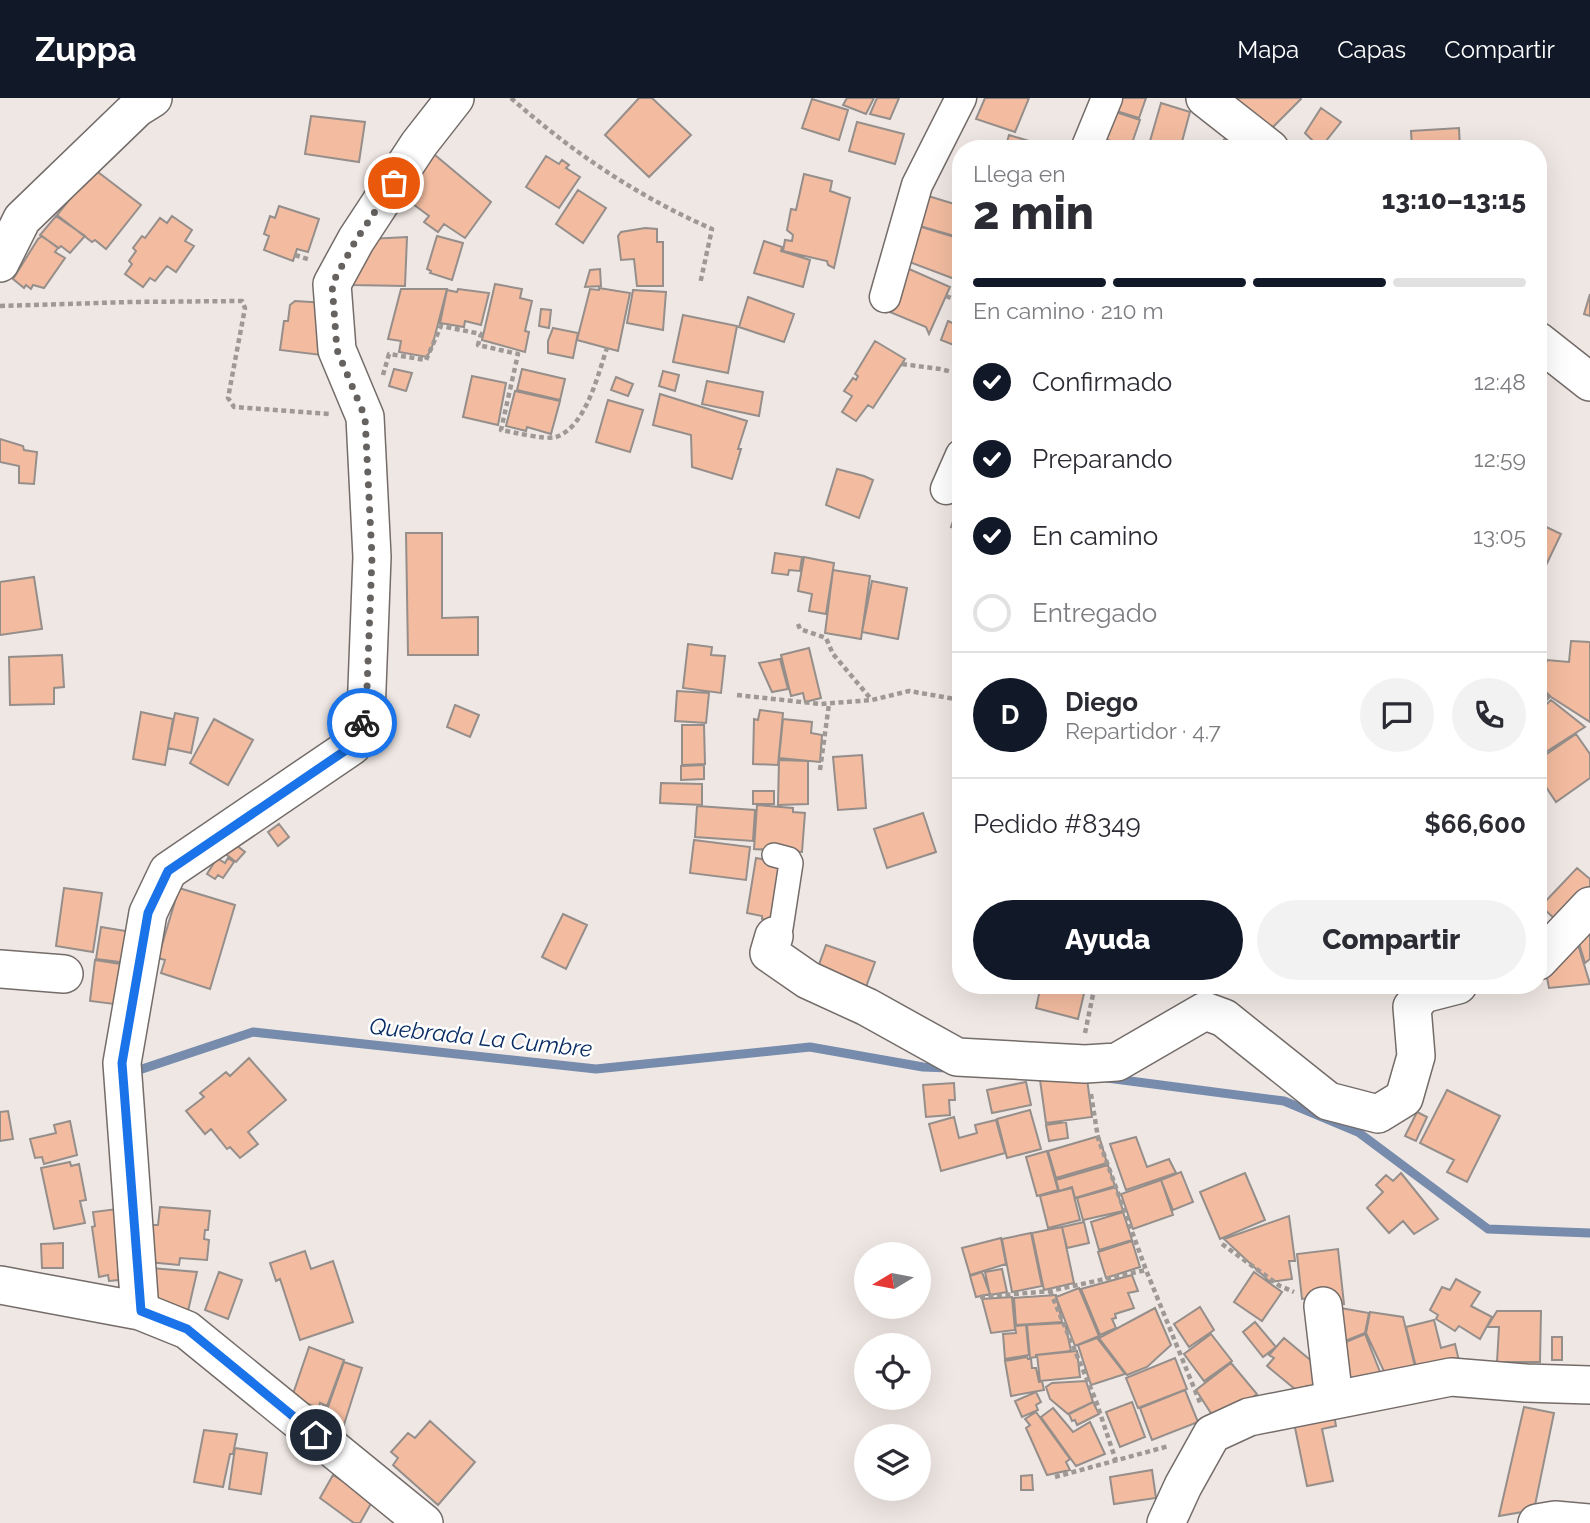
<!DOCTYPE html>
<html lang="es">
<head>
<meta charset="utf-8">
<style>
  :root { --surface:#fff; --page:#f2f2f3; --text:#2b2b33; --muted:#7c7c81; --line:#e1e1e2; --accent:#111827 }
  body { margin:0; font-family:Raleway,sans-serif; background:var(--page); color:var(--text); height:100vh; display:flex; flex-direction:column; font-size:26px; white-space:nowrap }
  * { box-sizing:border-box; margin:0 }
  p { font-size:23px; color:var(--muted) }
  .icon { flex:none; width:38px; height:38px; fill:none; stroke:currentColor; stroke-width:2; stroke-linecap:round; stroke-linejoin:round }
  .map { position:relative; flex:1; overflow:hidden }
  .side { position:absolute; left:952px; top:42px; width:595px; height:854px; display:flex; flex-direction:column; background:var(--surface); border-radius:28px; box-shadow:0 7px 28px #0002 }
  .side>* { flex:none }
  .needle { width:46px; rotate:260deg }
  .buttons { position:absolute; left:854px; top:1144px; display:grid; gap:14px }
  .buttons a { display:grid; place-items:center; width:77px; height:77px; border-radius:50%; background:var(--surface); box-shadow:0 7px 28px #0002; font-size:35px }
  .pin { position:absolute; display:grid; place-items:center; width:60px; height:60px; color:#fff; margin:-30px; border:4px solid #fff; border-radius:50%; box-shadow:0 2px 7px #0007 }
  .courier { position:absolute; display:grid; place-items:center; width:70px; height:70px; margin:-35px; border:5px solid #1a73e8; border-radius:50%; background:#fff; color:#222; box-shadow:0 2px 9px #0007 }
  .summary em { font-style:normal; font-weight:800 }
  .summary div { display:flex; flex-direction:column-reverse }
  .summary { display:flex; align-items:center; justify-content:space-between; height:119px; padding:0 21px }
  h1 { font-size:46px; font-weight:800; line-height:52px }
  .bar { display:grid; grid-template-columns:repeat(4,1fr); gap:10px 7px; align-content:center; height:84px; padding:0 21px }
  .bar i { height:9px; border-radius:5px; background:var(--line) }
  .bar .selected { background:var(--accent) }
  .bar p { grid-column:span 4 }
  .line { display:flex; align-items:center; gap:18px; padding:0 21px; border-top:2px solid var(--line) }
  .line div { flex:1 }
  .round { display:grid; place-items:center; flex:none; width:74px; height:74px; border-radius:37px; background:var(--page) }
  ol { padding:0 21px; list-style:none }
  li { display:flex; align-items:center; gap:21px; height:77px }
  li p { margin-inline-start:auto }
  li .icon { padding:7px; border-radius:50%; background:var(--accent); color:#fff; stroke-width:4 }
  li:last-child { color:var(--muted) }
  li i { width:38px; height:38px; border:4px solid var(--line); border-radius:50% }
  .action { display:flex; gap:14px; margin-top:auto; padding:14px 21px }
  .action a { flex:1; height:80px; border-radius:42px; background:var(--accent); color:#fff; font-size:28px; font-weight:800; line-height:80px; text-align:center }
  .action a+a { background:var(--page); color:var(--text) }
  header { display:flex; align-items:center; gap:42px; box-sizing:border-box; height:98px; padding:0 35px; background:var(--accent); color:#fff }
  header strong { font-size:33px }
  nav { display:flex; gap:38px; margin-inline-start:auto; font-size:24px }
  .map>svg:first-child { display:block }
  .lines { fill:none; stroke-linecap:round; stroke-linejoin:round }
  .stream { stroke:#778bac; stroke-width:9 }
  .building { fill:#f3bca0; stroke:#958e8a; stroke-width:2 }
  .pedestrian-casing { stroke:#736c69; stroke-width:26 }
  .minor-casing { stroke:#736c69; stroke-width:33 }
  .tertiary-casing { stroke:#736c69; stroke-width:40 }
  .path { stroke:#9f9996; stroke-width:4.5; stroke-dasharray:5 3.5; stroke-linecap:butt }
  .pedestrian { stroke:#fff; stroke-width:23 }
  .minor { stroke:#fff; stroke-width:30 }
  .tertiary { stroke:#fff; stroke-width:37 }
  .done { stroke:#666260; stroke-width:7; stroke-dasharray:0 12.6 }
  .route { stroke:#1a73e8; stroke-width:9 }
  .labels { text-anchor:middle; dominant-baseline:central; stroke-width:5; stroke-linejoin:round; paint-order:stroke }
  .water-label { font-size:23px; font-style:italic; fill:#092d64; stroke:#fff }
</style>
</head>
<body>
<header>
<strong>Zuppa</strong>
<nav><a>Mapa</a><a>Capas</a><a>Compartir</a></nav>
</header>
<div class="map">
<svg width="1590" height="1425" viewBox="0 0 1590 1425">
  <rect width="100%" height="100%" fill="#efe7e3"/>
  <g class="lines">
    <!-- stream -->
    <path class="stream" d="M136,973L253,934L596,971L810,949L923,969L949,970
      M1107,980L1284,1003L1358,1034L1488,1131L1590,1135"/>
  </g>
  <!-- building -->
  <path class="building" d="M639,0H652L691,37L649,79L605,37Z
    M847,0H874L866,16L843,7Z
    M877,0H899L890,21L870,16Z
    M985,0H1029L1015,34L976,21Z
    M1116,0H1146L1139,20L1113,12Z
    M1230,0H1300L1301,1L1263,39Z
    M812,1L848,12L839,42L802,30Z
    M1161,5L1190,14L1180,51L1150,43Z
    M1321,10L1341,24L1322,48L1313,43L1305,35Z
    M1107,11L1140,22L1130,51L1096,37Z
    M311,18L365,24L359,64L305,56Z
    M857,24L904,36L895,66L849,53Z
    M1459,30L1460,51H1412L1411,33Z
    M1009,37L1056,51H1005Z
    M1228,38L1239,51H1214Z
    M1097,39L1125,51H1091Z
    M429,52L491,104L465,140L444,126L438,134L424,124L429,118L397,94Z
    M546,58L559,66L562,62L569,67L566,70L580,79L559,110L526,89Z
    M94,71L141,107L106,151L95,142L92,144L57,117Z
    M804,76L832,83L830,93L850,100L834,170L828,167L827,163L783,153L785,142L792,143L793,137L787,132L791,111L796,112Z
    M578,92L606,110L583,145L556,126Z
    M925,97L961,108V140L920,128Z
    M279,108L319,121L308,154L297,151L293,163L264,152L269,138L264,136L270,118L275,120Z
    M56,118L85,138L70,155L61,148L59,150L40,137Z
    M172,118L192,132L185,143L194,148L176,174L167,168L155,183L150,180L143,189L125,176L132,166L129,163L136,153L133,150L142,138L145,140L160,120L167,125Z
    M915,127L961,141L960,183L904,162Z
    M645,130L657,131V144H663V188H637L634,161L621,162L618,138L621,134Z
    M42,138L58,150L55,154L65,160L44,190L33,187L31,191L26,187L24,190L13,181L38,141Z
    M437,138L463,145L452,182L430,175L431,173L427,171Z
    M407,139L405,188L352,187L369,141Z
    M764,143L782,149L781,153L810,162L803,189L754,175Z
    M900,167L950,189L929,236L926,229L885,212Z
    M600,171L601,188L585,189L590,172Z
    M495,186L522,191L520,200L532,203L525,233L529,234L525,254L482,242Z
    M599,190L630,195L618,253L577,242L590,191L599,192Z
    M401,191H447L432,249L427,259L399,254L401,243L388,241Z
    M458,191L489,195L481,227L465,223L464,229L440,225L447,192L457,194Z
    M633,192L666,194L663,232L627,225Z
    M1590,196V218L1584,216Z
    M748,199L794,216L784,244L739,229Z
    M295,203L326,205L321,257L280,252L284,223H288L290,207Z
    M541,211L551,212L549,230L539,228Z
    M683,217L737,228L728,275L673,264Z
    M948,223L961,229L959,249L941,242Z
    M553,230L578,235L573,260L548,255V243Z
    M875,243L905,261L873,310L868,307L856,323L842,314L852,298L844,293L853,280L856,282L858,278L855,276Z
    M394,271L412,275L406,293L389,288Z
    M522,271L565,281L560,302L517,292Z
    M663,273L679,277L675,293L659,288Z
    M472,278L506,285L498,327L463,319Z
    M616,279L633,286L628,298L611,292Z
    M707,283L763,294L759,318L702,306Z
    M515,293L560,303L551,336L527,329L526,333L506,328Z
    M660,296L747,323L738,351H741L732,381L692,369L691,337L653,327Z
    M608,302L643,312L630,354L596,344Z
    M0,341L23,348L24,352L37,354L34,386L19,385V368L0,364Z
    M837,371L864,378L873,382L859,420L826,407Z
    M961,400V432L951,429Z
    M1538,425L1561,436L1538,484Z
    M406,435H442V520L478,519V557H408Z
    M775,455L802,459L800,473L789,472L788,477L772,475Z
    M804,459L834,465L826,516L809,513L812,496L798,493Z
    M833,472L870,478L861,541L825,535Z
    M34,479L42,531L0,537V484Z
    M872,483L907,490L898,541L862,534Z
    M1571,543L1590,544V624L1551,599L1539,587L1547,562L1569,564Z
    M688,546L712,549L711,557L725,558L721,595L683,590Z
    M809,550L821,600L805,604L803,595L791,598L781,557Z
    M62,557L64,589L54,590V606L10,607L9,559Z
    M780,561L788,591L772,594L759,565Z
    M957,575L961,576V588L955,587Z
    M1538,587L1549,600L1538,610Z
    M677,593L709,595L706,625L675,623Z
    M1551,602L1585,629L1538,659V614Z
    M455,607L479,617L470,639L447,629Z
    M760,612L783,615L778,667L753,666L754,621L758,622Z
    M141,614L173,621L165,667L133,661Z
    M175,615L198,620L191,655L168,650Z
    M214,621L253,642L228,687L190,665Z
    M783,621L812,624L811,635L822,637L820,664L779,660Z
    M682,627H704L705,666L682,667Z
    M1576,636L1590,656V680L1556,704L1538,677V662Z
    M862,657L866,710L838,712L833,659Z
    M779,662L808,663V706L778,707Z
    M704,667V681L681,682V668Z
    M661,685L702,686V707L660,705Z
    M753,693H774V706H753Z
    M757,707L793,710V714L805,715L802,754L754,751Z
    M697,708L755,712L753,743L695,739Z
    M923,715L936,754L887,770L874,731Z
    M279,726L289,739L278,748L268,734Z
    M694,742L750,749L746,782L690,775Z
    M232,744L245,754L236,764L223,754Z
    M217,760L225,765L228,760L234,764L223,780L218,777L215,781L207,776Z
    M756,760L789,766L778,824L762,821V818L747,815Z
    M1577,770L1590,781V793L1560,826L1541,808Z
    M64,790L102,795L93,854L56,848Z
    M179,790L235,807L210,891L161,875L165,862L158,860Z
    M563,816L587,827L566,871L542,859Z
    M1590,827V861L1585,865L1577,839Z
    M101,829L132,834L128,865L96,861Z
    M1576,840L1590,886L1549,890L1545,869Z
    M826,847L875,864L866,889L817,872Z
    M95,862L127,867L122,907L90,903Z
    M1041,887H1086L1078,921L1036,910Z
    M249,960L286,1002L248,1034L258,1046L240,1060L230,1049L227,1051L211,1031L205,1036L186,1013L204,999L200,995L226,974L230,978Z
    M1086,973L1092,1019L1046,1025L1040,982Z
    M1026,984L1031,1007L992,1015L987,992Z
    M954,985L955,1002H949L950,1017L926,1019L923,987Z
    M1447,992L1500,1018L1467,1084L1447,1074L1454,1062L1420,1045Z
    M1030,1012L1041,1051L1007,1060L997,1021Z
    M8,1013L13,1041L0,1043V1014Z
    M1417,1014L1427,1019L1416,1043L1405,1038Z
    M954,1019L959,1040L977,1035L975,1027L996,1022L1005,1055L941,1073L929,1026Z
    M70,1023L77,1057L44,1066L42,1059L35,1060L30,1041L56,1035L54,1027Z
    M1066,1024L1068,1040L1049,1043L1046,1027Z
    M1099,1038L1107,1065L1056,1080L1048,1053Z
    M1136,1039L1147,1069L1169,1061L1176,1075L1126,1092L1110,1046Z
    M1047,1053L1058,1092L1037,1098L1026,1059Z
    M70,1064L71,1068L79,1066L86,1102L80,1103L85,1125L54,1131L41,1070Z
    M1108,1067L1115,1088L1075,1100L1072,1089L1059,1093L1056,1082Z
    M1181,1074L1193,1104L1173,1112L1161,1082Z
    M1245,1075L1265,1122L1220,1141L1200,1094Z
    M1401,1075L1438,1121L1414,1136L1403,1123L1389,1135L1367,1110L1383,1094L1376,1087L1386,1077L1393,1083Z
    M1161,1082L1173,1117L1133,1131L1121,1096Z
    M1116,1089L1123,1113L1083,1122L1077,1100Z
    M1072,1090L1080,1122L1048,1130L1040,1098Z
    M160,1109L210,1113L208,1132H205L204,1141L209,1142L207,1162L180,1160L179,1167L148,1164L152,1127H158Z
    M117,1111L128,1174L118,1175L119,1182L109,1183L108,1177L99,1179L92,1129L95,1128L93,1114Z
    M1123,1114L1132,1142L1099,1152L1091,1124Z
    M1289,1118L1295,1163H1289L1292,1181L1270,1184L1224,1141Z
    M1084,1124L1089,1145L1067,1150L1062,1129Z
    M1062,1129L1074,1185L1044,1192L1032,1135Z
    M1031,1135L1042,1188L1012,1194L1002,1141Z
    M1001,1140L1006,1166L970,1177L962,1150Z
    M1132,1143L1140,1169L1106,1180L1098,1154Z
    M63,1145V1170H42L41,1146Z
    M1338,1151L1344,1206L1333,1207L1332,1198L1302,1201L1297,1156Z
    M305,1153L311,1171L333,1163L353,1224L300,1242L280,1181L276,1183L270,1165Z
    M151,1170L197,1174L188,1213L153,1207Z
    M1002,1171L1007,1194L990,1197L985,1174Z
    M219,1174L242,1182L228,1221L205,1212Z
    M982,1174L990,1196L976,1199L970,1178Z
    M1254,1174L1282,1194L1262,1223L1234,1204Z
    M1132,1177L1138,1193L1128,1195L1134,1210L1115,1216L1116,1220L1112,1221L1116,1230L1100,1237L1081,1191Z
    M1456,1181L1480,1194L1471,1208L1492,1219L1480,1241L1459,1228L1455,1233L1436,1221L1438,1217L1430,1212L1442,1189L1450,1192Z
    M1079,1190L1099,1238L1075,1248L1056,1199Z
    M1056,1197L1062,1224L1016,1227L1014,1200Z
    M1012,1199L1015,1232L991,1235L982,1201Z
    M1200,1209L1214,1232L1189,1249L1174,1226Z
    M1335,1209L1369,1215L1365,1235L1335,1247Z
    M1155,1210L1171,1247L1147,1269L1127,1277L1099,1240Z
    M1497,1213H1541L1540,1264H1497L1499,1229H1487Z
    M1370,1214L1403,1219L1417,1277L1388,1282L1366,1235Z
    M1434,1222L1441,1250L1455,1246L1460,1267L1418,1277L1406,1229Z
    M1255,1224L1276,1249L1263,1259L1243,1234Z
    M1065,1225L1071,1253L1036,1257V1259L1030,1260L1027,1227Z
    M1026,1227L1029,1257L1005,1261L1003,1236L1016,1235L1015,1228Z
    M1211,1236L1232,1263L1204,1283L1184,1256Z
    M1365,1236L1380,1274L1349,1287L1334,1249Z
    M1552,1239H1562V1262H1552Z
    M1097,1240L1125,1276L1091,1287L1078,1247Z
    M1284,1240L1327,1276L1313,1293L1307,1288L1301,1296L1267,1268L1274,1260L1269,1257Z
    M309,1249L344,1262L327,1308L320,1305L319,1310L296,1302L297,1297L293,1296Z
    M1077,1253L1080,1279L1040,1283L1037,1257Z
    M1027,1259L1028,1261H1031L1032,1270H1036L1039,1284L1042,1283L1044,1292L1011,1298L1005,1263Z
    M1175,1260L1187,1291L1138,1310L1126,1280Z
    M344,1264L362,1270L341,1336L317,1326L323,1307L328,1309Z
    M1231,1265L1257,1296L1218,1326L1196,1292Z
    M1086,1283L1093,1304L1068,1316L1050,1301L1046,1289L1052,1285Z
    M1185,1292L1198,1324L1152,1342L1140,1310Z
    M1036,1294L1041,1304L1036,1307L1038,1312L1022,1319L1015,1303Z
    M1093,1304L1099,1316L1077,1327L1075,1322L1072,1323L1069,1316Z
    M1132,1304L1145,1339L1120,1349L1106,1314Z
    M1332,1306L1336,1328L1322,1331L1333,1383L1307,1388L1292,1315Z
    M1524,1309L1554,1315L1534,1412L1499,1418Z
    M1053,1310L1073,1334L1090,1324L1105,1356L1076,1368L1041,1319Z
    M1036,1314L1070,1361L1066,1364L1070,1372L1047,1377L1026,1330L1030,1327L1025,1321Z
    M430,1323L475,1364L438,1407L393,1367L398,1360L391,1354L408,1335L415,1340Z
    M204,1332L237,1336L233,1356H230L223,1389L194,1384Z
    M235,1350L267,1355L261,1396L229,1391Z
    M1152,1372L1156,1400L1114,1406L1110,1379Z
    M333,1377L373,1402L360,1425H354L320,1400Z
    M1032,1377L1033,1392H1021V1378Z"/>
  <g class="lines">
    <defs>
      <path id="pedestrian" d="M774,757L789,761L791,765L781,830L774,838"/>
      <path id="minor" d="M1086,51L1107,0
        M885,199L917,87L961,0
        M946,391L961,357"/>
      <path id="tertiary" d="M1205,0L1270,51
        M0,165L22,121L137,10L153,0
        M1538,243L1590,284
        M774,838L769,855L808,882L867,909L957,959L1085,966L1117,964L1205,913L1224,920L1328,1003L1378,1016L1404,1000L1416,958L1412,909L1423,896L1458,887
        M1538,863L1590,808
        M0,871L64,876
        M0,1187L140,1213L187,1232L424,1425
        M1323,1208L1334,1302
        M140,1213L122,965L148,815L168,773L352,648L366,616L372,459L365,319L337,252L332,186L356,142L419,46L455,0
        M1166,1425L1183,1388L1212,1336L1249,1319L1451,1279L1526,1285L1590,1287
        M1537,1425L1555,1422L1590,1425"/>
    </defs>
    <!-- pedestrian casing -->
    <use href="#pedestrian" class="pedestrian-casing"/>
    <!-- minor casing -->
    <use href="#minor" class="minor-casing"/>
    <!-- tertiary casing -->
    <use href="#tertiary" class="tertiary-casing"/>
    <!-- path -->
    <path class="path" d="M511,0C572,54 637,98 712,131L700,186
      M295,157L311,162
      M946,198L961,204
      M0,208L130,204L242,203L245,210L228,300L234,309L329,316
      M902,266L940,271L961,276
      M383,277L389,256L426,262L441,228L481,236L478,247L518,256L501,332C513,334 545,342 556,339C586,329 598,276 607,250
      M798,526L800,531L826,540L833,556L871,601
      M737,597L820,606L872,602L909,593L961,602
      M820,672L829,606
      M1085,935L1095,887
      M1091,996L1098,1040L1146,1172L1201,1307
      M1222,1146L1280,1188L1294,1194
      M1050,1193L1096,1303L1116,1363
      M980,1199L1050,1193L1146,1172
      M1055,1379L1169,1348"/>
    <!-- pedestrian -->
    <use href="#pedestrian" class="pedestrian"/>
    <!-- minor -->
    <use href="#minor" class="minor"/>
    <!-- tertiary -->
    <use href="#tertiary" class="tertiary"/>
  </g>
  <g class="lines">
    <!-- done -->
    <path class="done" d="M362,625L366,616L372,459L365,319L337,252L332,186L356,142L394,85"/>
    <!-- route -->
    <path class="route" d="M316,1337L187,1231L141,1213L122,965L148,815L168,773L352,648L362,625"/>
  </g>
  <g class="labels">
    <!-- water labels -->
    <g class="water-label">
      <text transform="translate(481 939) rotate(6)">Quebrada La Cumbre</text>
    </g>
  </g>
</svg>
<div class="buttons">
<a><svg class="needle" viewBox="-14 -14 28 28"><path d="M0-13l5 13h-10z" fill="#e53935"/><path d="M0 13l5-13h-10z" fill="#7c7c81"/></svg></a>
<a><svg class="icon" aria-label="locate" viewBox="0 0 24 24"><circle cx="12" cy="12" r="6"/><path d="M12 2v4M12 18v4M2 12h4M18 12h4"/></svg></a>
<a><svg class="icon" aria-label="layers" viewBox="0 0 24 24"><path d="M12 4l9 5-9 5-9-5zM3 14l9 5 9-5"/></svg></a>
</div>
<div class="pin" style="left:394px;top:85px;background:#ea580c"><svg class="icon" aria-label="bag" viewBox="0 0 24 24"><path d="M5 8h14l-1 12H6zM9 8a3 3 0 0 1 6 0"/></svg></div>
<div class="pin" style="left:316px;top:1337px;background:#1f2937"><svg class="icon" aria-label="home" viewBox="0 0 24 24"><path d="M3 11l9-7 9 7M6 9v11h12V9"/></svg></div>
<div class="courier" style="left:362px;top:625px"><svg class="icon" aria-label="bike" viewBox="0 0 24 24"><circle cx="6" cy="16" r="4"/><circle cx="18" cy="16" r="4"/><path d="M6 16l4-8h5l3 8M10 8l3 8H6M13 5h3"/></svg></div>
<section class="side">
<div class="summary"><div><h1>2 min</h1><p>Llega en</p></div><em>13:10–13:15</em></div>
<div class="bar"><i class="selected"></i><i class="selected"></i><i class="selected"></i><i></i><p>En camino · 210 m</p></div>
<ol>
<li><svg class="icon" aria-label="check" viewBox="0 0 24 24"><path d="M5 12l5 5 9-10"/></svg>Confirmado<p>12:48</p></li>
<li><svg class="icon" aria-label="check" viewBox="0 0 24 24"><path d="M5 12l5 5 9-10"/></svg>Preparando<p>12:59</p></li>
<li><svg class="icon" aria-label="check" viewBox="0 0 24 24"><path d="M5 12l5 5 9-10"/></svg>En camino<p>13:05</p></li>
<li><i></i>Entregado</li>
</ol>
<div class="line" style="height:126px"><b class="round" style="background:var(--accent);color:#fff">D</b><div><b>Diego</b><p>Repartidor · 4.7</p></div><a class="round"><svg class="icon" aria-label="chat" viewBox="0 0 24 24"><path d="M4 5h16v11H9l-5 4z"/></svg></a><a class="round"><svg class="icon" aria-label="phone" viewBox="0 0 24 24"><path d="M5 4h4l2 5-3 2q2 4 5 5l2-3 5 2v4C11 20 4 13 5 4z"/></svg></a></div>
<div class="line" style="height:91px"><div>Pedido #8349</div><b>$66,600</b></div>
<div class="action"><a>Ayuda</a><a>Compartir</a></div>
</section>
</div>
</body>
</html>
